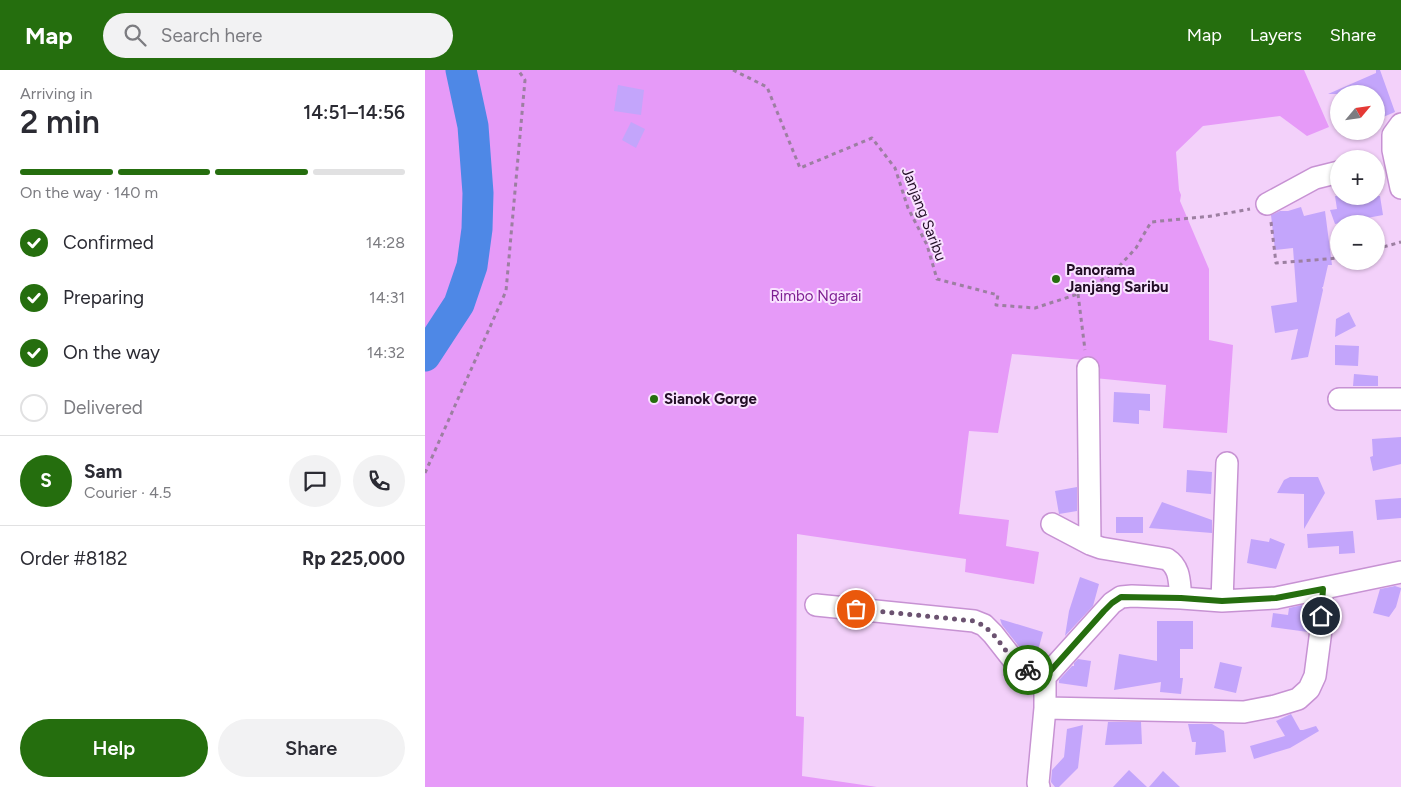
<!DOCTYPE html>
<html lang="en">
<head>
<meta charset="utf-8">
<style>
  :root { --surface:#fff; --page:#f2f2f3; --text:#2b2b33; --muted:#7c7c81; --line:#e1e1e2; --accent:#256e0e }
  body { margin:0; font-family:Figtree,sans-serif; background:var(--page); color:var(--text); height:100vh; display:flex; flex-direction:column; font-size:19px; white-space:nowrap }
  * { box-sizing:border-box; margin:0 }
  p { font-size:16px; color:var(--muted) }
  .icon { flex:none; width:28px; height:28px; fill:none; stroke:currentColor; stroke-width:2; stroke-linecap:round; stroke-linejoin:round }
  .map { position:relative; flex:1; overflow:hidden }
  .side { display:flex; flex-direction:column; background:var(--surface); width:425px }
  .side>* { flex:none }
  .needle { width:32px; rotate:61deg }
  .tools { position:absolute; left:905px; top:15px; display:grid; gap:10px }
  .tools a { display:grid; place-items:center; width:55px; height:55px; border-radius:50%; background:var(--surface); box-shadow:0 1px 4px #0004; font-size:25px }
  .pin { position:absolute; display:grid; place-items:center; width:42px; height:42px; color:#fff; margin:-21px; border:2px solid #fff; border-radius:50%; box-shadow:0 1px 5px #0007 }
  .courier { position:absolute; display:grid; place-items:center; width:50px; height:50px; margin:-25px; border:4px solid #256e0e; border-radius:50%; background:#fff; color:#222; box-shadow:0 1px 6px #0007 }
  .head em { font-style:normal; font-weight:600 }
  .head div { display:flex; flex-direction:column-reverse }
  .head { display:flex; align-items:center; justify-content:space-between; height:85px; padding:0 20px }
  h1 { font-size:32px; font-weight:600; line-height:38px }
  .bar { display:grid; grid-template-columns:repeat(4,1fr); gap:8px 5px; align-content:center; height:60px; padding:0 20px }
  .bar i { height:6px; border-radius:4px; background:var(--line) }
  .bar .selected { background:var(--accent) }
  .bar p { grid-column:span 4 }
  .line { display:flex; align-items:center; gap:12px; padding:0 20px; border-top:1px solid var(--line) }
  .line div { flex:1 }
  .round { display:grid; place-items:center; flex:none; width:52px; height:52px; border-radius:26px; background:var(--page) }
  ol { padding:0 20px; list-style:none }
  li { display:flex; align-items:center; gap:15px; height:55px }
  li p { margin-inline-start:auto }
  li .icon { padding:5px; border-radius:50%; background:var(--accent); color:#fff; stroke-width:4 }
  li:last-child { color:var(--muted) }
  li i { width:28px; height:28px; border:2px solid var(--line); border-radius:50% }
  .action { display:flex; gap:10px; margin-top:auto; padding:10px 20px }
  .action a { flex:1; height:58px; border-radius:30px; background:var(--accent); color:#fff; font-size:20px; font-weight:600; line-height:58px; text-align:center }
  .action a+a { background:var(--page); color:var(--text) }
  header { display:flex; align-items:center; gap:30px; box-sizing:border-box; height:70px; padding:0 25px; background:var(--accent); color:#fff }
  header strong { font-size:24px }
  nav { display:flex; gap:28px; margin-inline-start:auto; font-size:18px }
  .search { width:350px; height:45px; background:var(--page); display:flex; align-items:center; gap:12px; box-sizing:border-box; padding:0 18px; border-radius:28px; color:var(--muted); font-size:19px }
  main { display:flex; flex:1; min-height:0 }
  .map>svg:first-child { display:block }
  .green { fill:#e69af8 }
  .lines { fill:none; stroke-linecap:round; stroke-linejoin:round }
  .river { stroke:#4e88e6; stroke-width:31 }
  .building { fill:#c3a5fb }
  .minor-casing { stroke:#c792d3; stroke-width:24 }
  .path { stroke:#9c7fa1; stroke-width:3; stroke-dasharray:4 4; stroke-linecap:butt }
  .minor { stroke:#fff; stroke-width:21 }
  .done { stroke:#6b5270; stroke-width:5; stroke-dasharray:0 9 }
  .route { stroke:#256e0e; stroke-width:6 }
  .poi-dot { fill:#256e0e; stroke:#f9e3ff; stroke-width:2 }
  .labels { text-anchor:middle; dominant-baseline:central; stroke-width:4; stroke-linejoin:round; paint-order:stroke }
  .street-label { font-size:15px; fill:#220d26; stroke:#f9e3ff }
  .poi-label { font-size:15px; font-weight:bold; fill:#220d26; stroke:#f9e3ff; text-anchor:start }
  .park-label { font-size:15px; fill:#7e1f92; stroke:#f9e3ff }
</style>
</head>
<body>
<header>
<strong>Map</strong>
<div class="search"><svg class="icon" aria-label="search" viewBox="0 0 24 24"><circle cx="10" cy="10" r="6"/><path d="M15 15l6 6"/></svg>Search here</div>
<nav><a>Map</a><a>Layers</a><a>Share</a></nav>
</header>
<main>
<section class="side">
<div class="head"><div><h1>2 min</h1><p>Arriving in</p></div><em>14:51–14:56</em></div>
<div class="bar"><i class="selected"></i><i class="selected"></i><i class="selected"></i><i></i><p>On the way · 140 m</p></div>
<ol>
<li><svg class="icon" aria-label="check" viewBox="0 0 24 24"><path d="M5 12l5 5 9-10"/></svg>Confirmed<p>14:28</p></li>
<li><svg class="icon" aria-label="check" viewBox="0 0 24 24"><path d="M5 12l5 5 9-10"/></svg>Preparing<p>14:31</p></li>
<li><svg class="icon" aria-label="check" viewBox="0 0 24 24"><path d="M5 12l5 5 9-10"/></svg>On the way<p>14:32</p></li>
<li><i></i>Delivered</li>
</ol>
<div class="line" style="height:90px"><b class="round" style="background:var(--accent);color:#fff">S</b><div><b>Sam</b><p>Courier · 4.5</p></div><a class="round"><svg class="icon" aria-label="chat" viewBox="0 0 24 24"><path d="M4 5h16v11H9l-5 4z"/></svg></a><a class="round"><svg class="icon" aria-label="phone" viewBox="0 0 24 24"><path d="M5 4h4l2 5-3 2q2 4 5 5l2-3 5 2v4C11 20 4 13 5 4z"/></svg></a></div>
<div class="line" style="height:65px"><div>Order #8182</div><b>Rp 225,000</b></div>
<div class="action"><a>Help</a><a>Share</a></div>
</section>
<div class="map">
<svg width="976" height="717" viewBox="0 0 976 717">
  <rect width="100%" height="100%" fill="#f3d1fa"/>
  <!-- green -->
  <path class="green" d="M0,0H879L904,57L882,66L855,46L778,56L751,82L754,120L756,125L755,131L784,199V270L808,275L802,363L738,358L741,315L659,307L658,290L587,284L573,363L544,361L534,444L584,450L581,476L614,482L609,514L540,502L541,489L372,464L371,646L379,647L377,706L452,717H0Z"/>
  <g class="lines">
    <!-- river -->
    <path class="river" d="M0,286L34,234L47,196L52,159L53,123L48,56L36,0"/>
  </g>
  <!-- building -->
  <path class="building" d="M951,0H955L970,42L951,50V24H903L951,3Z
    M193,15L219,20L216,45L189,41Z
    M206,52L220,59L211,78L197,70Z
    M910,126H955L958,145L910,154L905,140L912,139Z
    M876,137L879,146L900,141L907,195H903L898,217H897L898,220L883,287L866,290L873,259L850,263L846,236L872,232L868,178L850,180L846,145L855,141H863Z
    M924,242L931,256L910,267L911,249Z
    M910,275L934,276L933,296L910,295Z
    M929,304L953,306V316H928Z
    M689,322L725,324V341L714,340V354L688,352Z
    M976,367V394L948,401L945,387L948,386L947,369Z
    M762,400L787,402L786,424L761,422Z
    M865,407H893L900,423L879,459V424L852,423L859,410Z
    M652,417V441L634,444L630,421Z
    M976,428V448L952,450L950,430Z
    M737,432L787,450V463L724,458Z
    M691,447H718V463H691Z
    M928,461L930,483L914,484V476L883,478L882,464Z
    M845,468L860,474L851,499L822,493L826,469L844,472Z
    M655,507L674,514L668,536L640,566L644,541Z
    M970,516L976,518V519L971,537L964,547L948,543L955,519Z
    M877,535V538L884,539L883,562L846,557L848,543L863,545L864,538Z
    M575,549L618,562L611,588L604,586L599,583L577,555Z
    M732,551H768V579H755V608H758L756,624L735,622L736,612L689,620L694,584L732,591Z
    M653,589L666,591L662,617L634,613V610L647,596H649V593Z
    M795,592L817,597L811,623L789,618Z
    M866,644L875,660H878L891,656L894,661L865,678L829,689L825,676L860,666L851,651Z
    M683,652H716L717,674L680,675Z
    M763,654H787L799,661L801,682L770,685L771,672H767Z
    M658,655L653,698L634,717H630L626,712L627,700L639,687L642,659Z
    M704,700L722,717H688Z
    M738,701L755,717H724Z"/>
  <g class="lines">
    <defs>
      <path id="minor" d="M976,54L968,65V80L976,118
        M842,134L890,108L914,102
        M663,298L665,474
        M914,329H976
        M627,454L665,474L676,478L742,489C756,498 754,513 756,528
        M797,531L802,393
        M391,535L549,551L559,555L568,564L590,592L600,599L620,607
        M620,638L819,642L850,636L873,629L884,619L890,606L896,560L897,519
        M614,717L613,713L620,638V607L687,533L696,527L707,526L756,528L797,531L851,528L976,502"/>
    </defs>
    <!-- minor casing -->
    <use href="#minor" class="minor-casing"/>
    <!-- path -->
    <path class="path" d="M308,0L342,17L375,98L447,68L470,98L483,138L502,175L512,209L573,225L571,235L610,238L653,224L687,204L711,178L726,152L787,146L825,139
      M846,152L851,193L914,188
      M951,179L976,172
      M653,224L660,280
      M0,403L81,221L100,10L93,0"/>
    <!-- minor -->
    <use href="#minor" class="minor"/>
  </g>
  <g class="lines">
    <!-- done -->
    <path class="done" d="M431,539L549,551C575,561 579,589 603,600"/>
    <!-- route -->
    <path class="route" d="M603,600L620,607L679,541L687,533L696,527L756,528L797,531L851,528L898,519L896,546"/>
  </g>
  <!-- markers -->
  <g class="poi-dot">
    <circle cx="631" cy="209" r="5"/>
    <circle cx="229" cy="329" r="5"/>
  </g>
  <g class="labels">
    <!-- street labels -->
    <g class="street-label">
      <text transform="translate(499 144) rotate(69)">Janjang Saribu</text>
    </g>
    <!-- poi labels -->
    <g class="poi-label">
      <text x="641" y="200">Panorama<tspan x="641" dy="17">Janjang Saribu</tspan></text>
      <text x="239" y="329">Sianok Gorge</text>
    </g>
    <!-- park labels -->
    <g class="park-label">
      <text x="391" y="226">Rimbo Ngarai</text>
    </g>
  </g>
</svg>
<div class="tools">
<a><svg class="needle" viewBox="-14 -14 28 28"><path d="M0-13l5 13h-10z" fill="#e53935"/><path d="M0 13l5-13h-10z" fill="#7c7c81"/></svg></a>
<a>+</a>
<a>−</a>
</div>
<div class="pin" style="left:431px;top:539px;background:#ea580c"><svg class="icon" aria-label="bag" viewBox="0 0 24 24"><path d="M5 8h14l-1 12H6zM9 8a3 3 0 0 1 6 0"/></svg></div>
<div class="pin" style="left:896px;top:546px;background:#1f2937"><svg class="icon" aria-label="home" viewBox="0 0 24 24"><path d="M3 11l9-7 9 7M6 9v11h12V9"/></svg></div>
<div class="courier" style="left:603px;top:600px"><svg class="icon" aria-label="bike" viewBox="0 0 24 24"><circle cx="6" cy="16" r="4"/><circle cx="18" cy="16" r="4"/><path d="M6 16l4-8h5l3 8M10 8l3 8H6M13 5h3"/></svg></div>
</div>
</main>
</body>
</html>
